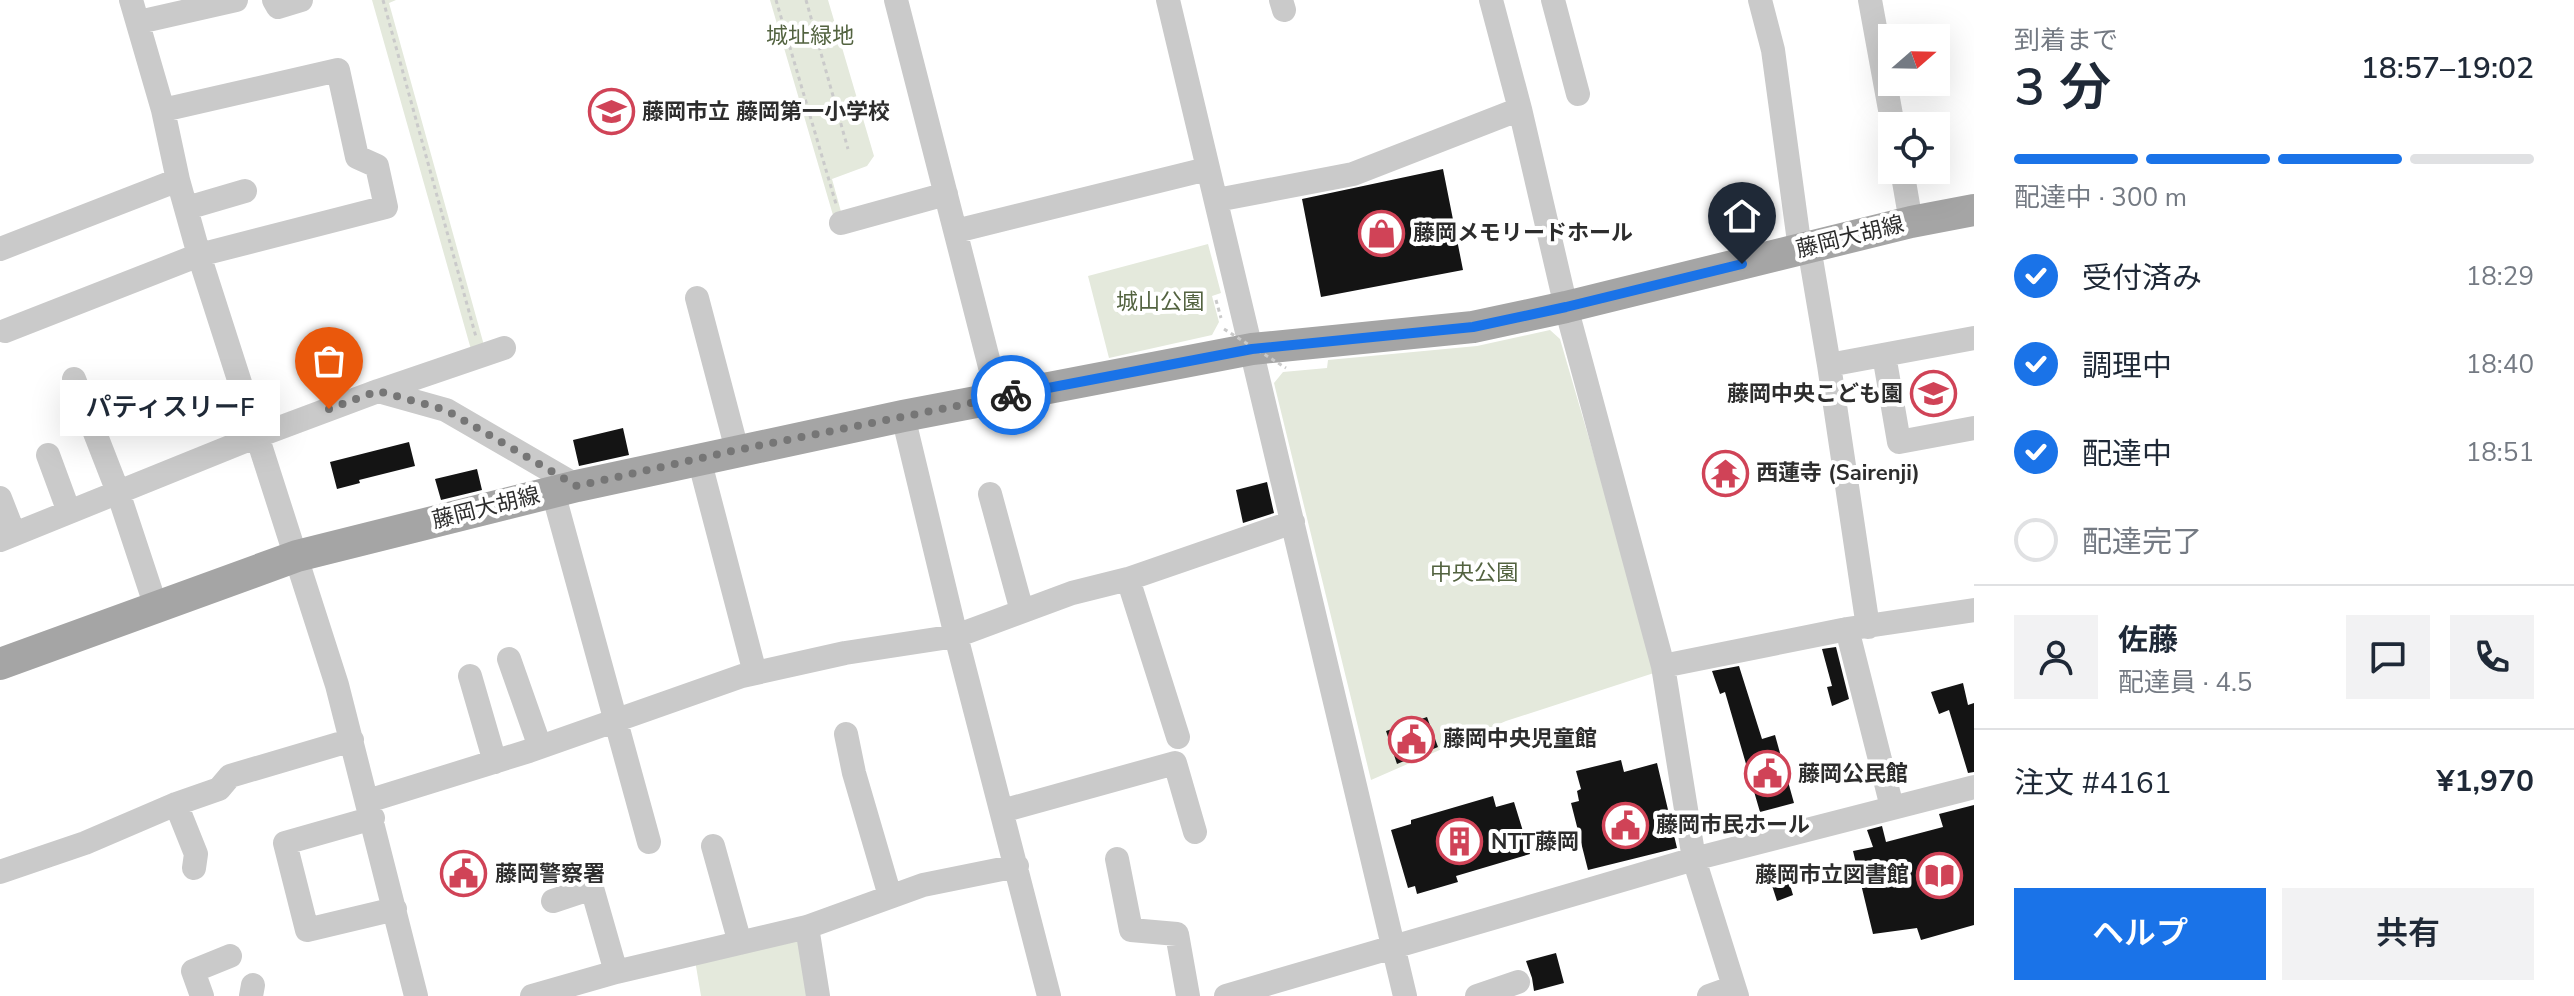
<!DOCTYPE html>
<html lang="ja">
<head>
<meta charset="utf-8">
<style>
  :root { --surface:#fff; --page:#f2f2f3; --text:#1f2937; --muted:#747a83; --line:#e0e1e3; --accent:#1a73e8 }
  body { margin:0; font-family:"Nunito Sans","Noto Sans JP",sans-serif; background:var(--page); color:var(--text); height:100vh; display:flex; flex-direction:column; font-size:30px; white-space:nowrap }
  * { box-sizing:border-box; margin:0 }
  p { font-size:26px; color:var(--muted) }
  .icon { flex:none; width:44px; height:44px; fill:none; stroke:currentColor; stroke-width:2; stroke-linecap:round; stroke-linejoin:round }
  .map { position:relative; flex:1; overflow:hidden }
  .sheet { display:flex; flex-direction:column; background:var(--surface); width:600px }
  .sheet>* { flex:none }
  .needle { width:52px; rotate:70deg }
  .buttons { position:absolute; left:1878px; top:24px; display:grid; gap:16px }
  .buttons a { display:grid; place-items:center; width:72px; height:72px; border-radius:0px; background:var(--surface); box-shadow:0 8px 32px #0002; font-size:40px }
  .pin { position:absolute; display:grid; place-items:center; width:68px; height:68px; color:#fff; margin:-82px -34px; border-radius:50% 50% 50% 0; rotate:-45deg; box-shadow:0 0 8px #0007 }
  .pin .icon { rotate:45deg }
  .courier { position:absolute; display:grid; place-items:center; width:80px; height:80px; margin:-40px; border:6px solid #1a73e8; border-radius:50%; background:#fff; color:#222; box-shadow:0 2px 10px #0007 }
  .bubble { position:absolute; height:56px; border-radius:0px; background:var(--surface); box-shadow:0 8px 32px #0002; font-size:26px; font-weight:600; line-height:56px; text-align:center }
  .headline em { font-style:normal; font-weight:600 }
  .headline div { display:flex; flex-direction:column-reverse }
  .headline { display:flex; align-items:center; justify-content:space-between; height:136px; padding:0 40px }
  h1 { font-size:52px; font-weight:600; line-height:60px }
  .bar { display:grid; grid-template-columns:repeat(4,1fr); gap:12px 8px; align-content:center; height:96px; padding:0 40px }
  .bar i { height:10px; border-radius:6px; background:var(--line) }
  .bar .current { background:var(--accent) }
  .bar p { grid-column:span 4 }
  .line { display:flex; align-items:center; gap:20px; padding:0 40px; border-top:2px solid var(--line) }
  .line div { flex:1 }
  .round { display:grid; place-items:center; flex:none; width:84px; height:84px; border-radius:0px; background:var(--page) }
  ol { padding:0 40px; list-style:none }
  li { display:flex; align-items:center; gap:24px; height:88px }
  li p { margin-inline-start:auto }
  li .icon { padding:8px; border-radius:50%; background:var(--accent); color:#fff; stroke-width:4 }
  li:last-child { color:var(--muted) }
  li i { width:44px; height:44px; border:4px solid var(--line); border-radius:50% }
  .action { display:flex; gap:16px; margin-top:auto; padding:16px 40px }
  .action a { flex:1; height:92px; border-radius:0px; background:var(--accent); color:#fff; font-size:32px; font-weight:600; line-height:92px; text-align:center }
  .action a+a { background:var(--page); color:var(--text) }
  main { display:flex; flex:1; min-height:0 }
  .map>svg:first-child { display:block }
  .green { fill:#e4e9dc }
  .building { fill:#141414 }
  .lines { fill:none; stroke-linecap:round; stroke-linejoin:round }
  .path { stroke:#cacaca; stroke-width:3; stroke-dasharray:4 4; stroke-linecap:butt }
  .minor { stroke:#cacaca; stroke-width:24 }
  .major { stroke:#a5a5a5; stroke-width:32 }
  .path-bridge { stroke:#cacaca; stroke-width:3; stroke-dasharray:4 4; stroke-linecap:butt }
  .done { stroke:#767676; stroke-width:8; stroke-dasharray:0 14.4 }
  .route { stroke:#1a73e8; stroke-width:10 }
  .labels { text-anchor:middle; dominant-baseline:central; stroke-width:8; stroke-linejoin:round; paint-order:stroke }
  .park-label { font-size:22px; fill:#536340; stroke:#fff }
  .poi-label { font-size:22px; font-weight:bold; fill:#2d2d2d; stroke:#fff; text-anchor:start }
  .street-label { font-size:22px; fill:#2d2d2d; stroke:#fff }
</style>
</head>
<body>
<main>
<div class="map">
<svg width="1974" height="996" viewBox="0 0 1974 996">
  <rect width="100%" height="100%" fill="#fff"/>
  <!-- green -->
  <path class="green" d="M372,0H396L389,3L485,349L472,353Z
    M770,0H828L874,156L867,166L832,179L843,219L835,222Z
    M1208,244L1221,293L1212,296L1219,322L1212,335L1109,358L1088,276Z
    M1550,330L1560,339L1657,672L1506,721L1371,780L1274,383L1283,372L1327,368L1328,360L1477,346Z
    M802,932L813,996H701L695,960Z"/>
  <!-- building -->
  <path class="building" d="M1443,169L1463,270L1321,297L1302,199Z
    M623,428L629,455L579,466L573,440Z
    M409,442L415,466L359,480L360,483L337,489L330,462Z
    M477,469L482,490L441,500L435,479Z
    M1267,482L1274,513L1243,523L1236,490Z
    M1836,647L1849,699L1832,706L1827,687L1832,686L1822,649Z
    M1739,666L1762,739L1775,735L1794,803L1760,812L1725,692L1720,694L1712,671Z
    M1963,683L1968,705L1974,703V772L1968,773L1949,710L1939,714L1931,692Z
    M1427,717L1438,747L1397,764L1386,731Z
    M1621,760L1624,772L1657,763L1677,848L1588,870L1571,803L1579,801L1577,791L1581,789L1576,771Z
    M1493,796L1496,807L1514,802L1530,854L1456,876L1458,882L1417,894L1415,886L1408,888L1391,830L1411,824V820Z
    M1974,805V925L1921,940L1917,928L1873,934L1853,851L1873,847L1867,830L1882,826L1886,842L1943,827L1939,814Z
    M1784,865L1793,895L1777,901L1767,870Z
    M1556,953L1564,983L1534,991L1532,978L1526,961Z"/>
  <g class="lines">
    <!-- path -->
    <path class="path" d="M383,0L476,337
      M776,0L836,204
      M806,0L848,149
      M1216,300L1221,318"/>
    <!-- minor -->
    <path class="minor" d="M131,0L163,110L178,180L199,255L337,685L416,996
      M274,0L278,7L301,0
      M896,0L998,398
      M1168,0L1405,996
      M1281,0L1284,10
      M1491,0L1520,109L1566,307L1663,666L1694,859L1737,996
      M1553,0L1578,94
      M1760,0L1773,50L1800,249
      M1870,0L1893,126
      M139,22L236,0
      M1902,170L1911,222
      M1217,200L1353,174L1520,109
      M187,208L245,191
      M841,223L946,194
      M956,231L1207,169
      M1809,247L1829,365L1868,627
      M0,249L178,180
      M697,298L737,450
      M5,331L199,255L386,207L377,166L357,157L338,70L163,110
      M1884,355L1899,442L1974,428
      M1829,365L1974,338
      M74,379L118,492L156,607
      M378,391L504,348
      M903,416L956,636L1049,996
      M48,455L69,512
      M699,459L755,673
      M553,492L649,842
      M990,494L1022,611
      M0,498L14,534
      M0,540L255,437L378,391L446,410L577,486
      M1128,579L1178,737
      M509,659L540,747
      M1663,666L1847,629
      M470,676L495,762
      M846,734L854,773L890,896
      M368,801L529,751L742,676L845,653L956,636L1072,593L1128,579L1293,522
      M176,804L196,854L194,868
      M1892,807L1847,629L1974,610
      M1002,811L1175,763L1195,832
      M373,818L285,843L307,930L395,909
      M713,846L740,943
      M1117,859L1131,930L1177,934L1188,996
      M0,872L85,843L176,804L219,789L230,776L352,740
      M553,901L592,888L616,972
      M807,927L818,996
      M202,996L193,971L230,956
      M251,996L253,985
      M532,996L616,972L807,927L923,885L1017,866
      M1226,996L1694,859L1974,787
      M1477,996L1518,982
      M1709,996L1734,987"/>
    <!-- major -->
    <path class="major" d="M0,664L297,556L577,486L903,416L1252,349L1473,327L1566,307L1911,222L1974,210"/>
    <!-- path-bridge -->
    <path class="path-bridge" d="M1224,329L1286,368"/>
  </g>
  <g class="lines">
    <!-- done -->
    <path class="done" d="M329,409L378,391L446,410L577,486L737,450L1011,395"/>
    <!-- route -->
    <path class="route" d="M1011,395L1252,349L1473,327L1566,307L1742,264"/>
  </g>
  <!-- icons -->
  <defs>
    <symbol id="school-ring" viewBox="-11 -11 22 22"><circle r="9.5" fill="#fff" stroke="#d04357" stroke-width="1.5"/><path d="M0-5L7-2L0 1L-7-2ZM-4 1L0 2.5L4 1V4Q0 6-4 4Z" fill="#d04357"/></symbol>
    <symbol id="shop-ring" viewBox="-11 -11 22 22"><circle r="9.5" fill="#fff" stroke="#d04357" stroke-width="1.5"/><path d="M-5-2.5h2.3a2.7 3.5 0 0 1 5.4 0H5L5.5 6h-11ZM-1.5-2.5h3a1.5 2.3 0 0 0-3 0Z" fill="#d04357"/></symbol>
    <symbol id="temple-ring" viewBox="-11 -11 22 22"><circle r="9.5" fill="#fff" stroke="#d04357" stroke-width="1.5"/><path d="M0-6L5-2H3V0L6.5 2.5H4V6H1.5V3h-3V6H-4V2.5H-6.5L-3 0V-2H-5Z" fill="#d04357"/></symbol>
    <symbol id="civic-ring" viewBox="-11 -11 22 22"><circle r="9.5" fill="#fff" stroke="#d04357" stroke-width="1.5"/><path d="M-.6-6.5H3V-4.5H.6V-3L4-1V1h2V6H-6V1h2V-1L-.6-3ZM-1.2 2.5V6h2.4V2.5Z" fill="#d04357"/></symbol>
    <symbol id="building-ring" viewBox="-11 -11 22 22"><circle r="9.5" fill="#fff" stroke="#d04357" stroke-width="1.5"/><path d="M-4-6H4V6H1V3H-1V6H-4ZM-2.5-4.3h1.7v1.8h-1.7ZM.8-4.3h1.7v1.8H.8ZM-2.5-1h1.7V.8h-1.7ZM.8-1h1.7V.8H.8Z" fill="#d04357"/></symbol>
    <symbol id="library-ring" viewBox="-11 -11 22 22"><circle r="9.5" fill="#fff" stroke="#d04357" stroke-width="1.5"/><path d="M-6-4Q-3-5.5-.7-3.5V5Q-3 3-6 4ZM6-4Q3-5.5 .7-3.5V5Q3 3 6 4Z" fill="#d04357"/></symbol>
  </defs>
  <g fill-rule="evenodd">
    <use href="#school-ring" x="586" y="86" width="51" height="51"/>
    <use href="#shop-ring" x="1356" y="208" width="51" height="51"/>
    <use href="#school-ring" x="1908" y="368" width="51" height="51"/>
    <use href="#temple-ring" x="1700" y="448" width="51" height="51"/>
    <use href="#civic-ring" x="1386" y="714" width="51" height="51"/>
    <use href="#civic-ring" x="1742" y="748" width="51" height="51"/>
    <use href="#civic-ring" x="1600" y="800" width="51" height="51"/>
    <use href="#building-ring" x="1434" y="816" width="51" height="51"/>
    <use href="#civic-ring" x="438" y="848" width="51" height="51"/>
    <use href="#library-ring" x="1914" y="850" width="51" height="51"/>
  </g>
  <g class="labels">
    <!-- park labels -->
    <g class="park-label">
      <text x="810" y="36">城址緑地</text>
      <text x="1160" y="302">城山公園</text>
      <text x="1474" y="573">中央公園</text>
    </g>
    <!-- poi labels -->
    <g class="poi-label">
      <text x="642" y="112">藤岡市立 藤岡第一小学校</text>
      <text x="1413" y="233">藤岡メモリードホール</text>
      <text x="1903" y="394" text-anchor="end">藤岡中央こども園</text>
      <text x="1756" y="473">西蓮寺 (Sairenji)</text>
      <text x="1443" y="739">藤岡中央児童館</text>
      <text x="1798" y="774">藤岡公民館</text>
      <text x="1656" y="825">藤岡市民ホール</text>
      <text x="1491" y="842">NTT藤岡</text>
      <text x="495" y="874">藤岡警察署</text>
      <text x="1909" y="875" text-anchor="end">藤岡市立図書館</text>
    </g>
    <!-- street labels -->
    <g class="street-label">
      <text transform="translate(1850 237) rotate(-14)">藤岡大胡線</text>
      <text transform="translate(486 508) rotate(-14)">藤岡大胡線</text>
    </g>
  </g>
</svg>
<div class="buttons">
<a><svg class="needle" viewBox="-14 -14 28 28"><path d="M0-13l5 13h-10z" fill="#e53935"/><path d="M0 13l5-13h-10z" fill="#747a83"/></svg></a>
<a><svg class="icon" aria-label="locate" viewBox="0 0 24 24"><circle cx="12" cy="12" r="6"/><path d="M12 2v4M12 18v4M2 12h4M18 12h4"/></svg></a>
</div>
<div class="pin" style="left:329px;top:409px;background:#ea580c"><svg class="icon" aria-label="bag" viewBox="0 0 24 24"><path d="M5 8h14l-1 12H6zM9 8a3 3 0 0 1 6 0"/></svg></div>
<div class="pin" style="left:1742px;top:264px;background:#1f2937"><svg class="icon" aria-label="home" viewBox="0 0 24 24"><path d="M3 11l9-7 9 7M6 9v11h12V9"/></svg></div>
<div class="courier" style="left:1011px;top:395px"><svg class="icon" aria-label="bike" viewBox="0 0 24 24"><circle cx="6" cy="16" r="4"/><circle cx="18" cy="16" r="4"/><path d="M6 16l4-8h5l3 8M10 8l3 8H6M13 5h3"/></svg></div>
<div class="bubble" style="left:60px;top:380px;width:220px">パティスリーF</div>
</div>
<section class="sheet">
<div class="headline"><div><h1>3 分</h1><p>到着まで</p></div><em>18:57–19:02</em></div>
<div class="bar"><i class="current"></i><i class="current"></i><i class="current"></i><i></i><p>配達中 · 300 m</p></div>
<ol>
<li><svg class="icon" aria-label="check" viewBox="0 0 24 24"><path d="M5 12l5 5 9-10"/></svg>受付済み<p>18:29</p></li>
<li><svg class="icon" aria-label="check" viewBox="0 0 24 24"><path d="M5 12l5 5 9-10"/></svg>調理中<p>18:40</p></li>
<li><svg class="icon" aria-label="check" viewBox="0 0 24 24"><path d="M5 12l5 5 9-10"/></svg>配達中<p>18:51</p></li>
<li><i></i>配達完了</li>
</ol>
<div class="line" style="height:144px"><a class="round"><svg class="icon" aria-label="person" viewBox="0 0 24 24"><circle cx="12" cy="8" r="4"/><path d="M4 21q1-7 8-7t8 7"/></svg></a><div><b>佐藤</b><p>配達員 · 4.5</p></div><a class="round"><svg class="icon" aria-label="chat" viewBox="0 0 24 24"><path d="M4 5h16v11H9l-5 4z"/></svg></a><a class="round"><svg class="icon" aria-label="phone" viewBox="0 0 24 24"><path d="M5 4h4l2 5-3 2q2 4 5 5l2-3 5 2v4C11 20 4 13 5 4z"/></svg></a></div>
<div class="line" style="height:104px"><div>注文 #4161</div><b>¥1,970</b></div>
<div class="action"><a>ヘルプ</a><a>共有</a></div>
</section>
</main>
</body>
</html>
